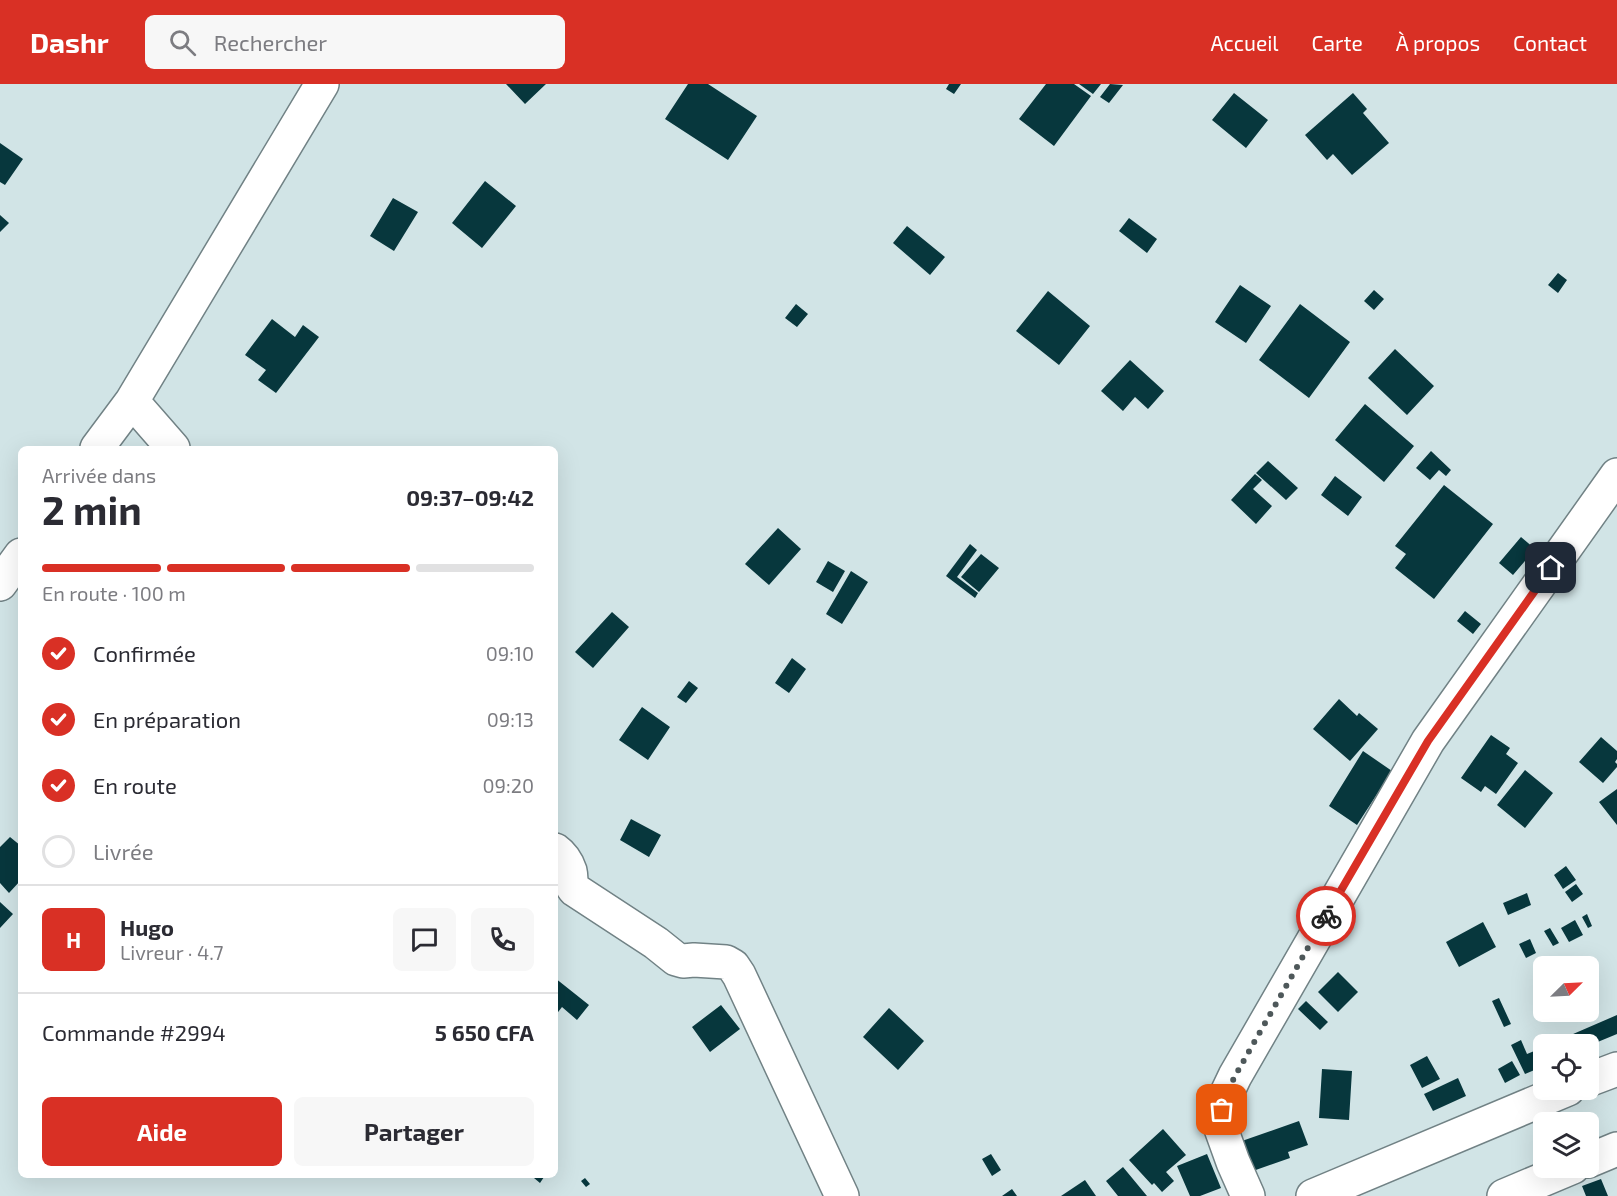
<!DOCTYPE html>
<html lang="fr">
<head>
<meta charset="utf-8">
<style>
  :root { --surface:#fff; --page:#f7f7f7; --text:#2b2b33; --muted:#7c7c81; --line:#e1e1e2; --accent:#d93025 }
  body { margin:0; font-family:"Exo 2",sans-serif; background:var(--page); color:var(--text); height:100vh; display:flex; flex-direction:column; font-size:22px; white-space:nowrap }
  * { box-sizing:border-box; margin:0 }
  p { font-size:20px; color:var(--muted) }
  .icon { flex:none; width:33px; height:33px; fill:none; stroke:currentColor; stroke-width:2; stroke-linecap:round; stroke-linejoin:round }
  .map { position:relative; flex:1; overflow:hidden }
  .side { position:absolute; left:18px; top:362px; width:540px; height:732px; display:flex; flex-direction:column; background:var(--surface); border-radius:9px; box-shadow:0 6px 24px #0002 }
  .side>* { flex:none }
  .needle { width:39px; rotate:66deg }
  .tools { position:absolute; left:1533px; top:872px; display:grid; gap:12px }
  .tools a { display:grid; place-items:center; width:66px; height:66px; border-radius:9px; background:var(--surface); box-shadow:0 6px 24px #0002; font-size:30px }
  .pin { position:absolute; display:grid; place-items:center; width:51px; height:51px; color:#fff; margin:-26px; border-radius:12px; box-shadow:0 3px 9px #0006 }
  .courier { position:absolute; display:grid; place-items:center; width:60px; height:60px; margin:-30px; border:4px solid #d93025; border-radius:50%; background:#fff; color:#222; box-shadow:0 2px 8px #0007 }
  .summary em { font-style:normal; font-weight:700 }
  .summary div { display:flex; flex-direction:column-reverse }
  .summary { display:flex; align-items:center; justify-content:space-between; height:102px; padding:0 24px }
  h1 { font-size:39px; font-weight:700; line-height:45px }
  .bar { display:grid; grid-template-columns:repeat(4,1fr); gap:9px 6px; align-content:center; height:72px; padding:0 24px }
  .bar i { height:8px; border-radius:4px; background:var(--line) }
  .bar .current { background:var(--accent) }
  .bar p { grid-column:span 4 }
  .line { display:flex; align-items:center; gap:15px; padding:0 24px; border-top:2px solid var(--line) }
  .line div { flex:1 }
  .round { display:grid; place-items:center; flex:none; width:63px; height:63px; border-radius:9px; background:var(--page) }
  ol { padding:0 24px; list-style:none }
  li { display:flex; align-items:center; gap:18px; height:66px }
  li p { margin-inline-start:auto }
  li .icon { padding:6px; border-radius:50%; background:var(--accent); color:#fff; stroke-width:4 }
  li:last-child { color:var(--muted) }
  li i { width:33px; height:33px; border:3px solid var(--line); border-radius:50% }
  .button { display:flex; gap:12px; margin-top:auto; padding:12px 24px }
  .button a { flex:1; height:69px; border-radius:9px; background:var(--accent); color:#fff; font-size:24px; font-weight:700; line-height:69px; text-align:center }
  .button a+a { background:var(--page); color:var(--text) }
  header { display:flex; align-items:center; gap:36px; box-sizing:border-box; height:84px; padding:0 30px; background:var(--accent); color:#fff }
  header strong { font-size:28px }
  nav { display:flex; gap:33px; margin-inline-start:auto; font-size:21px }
  .search { width:420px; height:54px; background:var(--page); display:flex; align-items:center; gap:15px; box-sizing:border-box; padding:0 21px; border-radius:9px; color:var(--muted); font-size:22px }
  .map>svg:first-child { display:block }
  .building { fill:#07373d }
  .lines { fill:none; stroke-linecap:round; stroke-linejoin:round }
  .minor-casing { stroke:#718285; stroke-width:36 }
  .minor { stroke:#fff; stroke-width:33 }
  .done { stroke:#4e585a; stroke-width:6; stroke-dasharray:0 10.8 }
  .route { stroke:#d93025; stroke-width:8 }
</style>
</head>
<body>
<header>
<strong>Dashr</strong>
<div class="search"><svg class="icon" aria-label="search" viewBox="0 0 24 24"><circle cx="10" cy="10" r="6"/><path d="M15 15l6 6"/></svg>Rechercher</div>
<nav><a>Accueil</a><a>Carte</a><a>À propos</a><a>Contact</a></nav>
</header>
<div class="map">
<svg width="1617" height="1112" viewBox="0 0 1617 1112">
  <rect width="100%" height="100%" fill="#d1e4e6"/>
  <!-- building -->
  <path class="building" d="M506,0H546L525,20Z
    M688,0H708L757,32L728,76L665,35Z
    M949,0H961L954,10L946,5Z
    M1046,0H1074L1091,12L1054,62L1019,35Z
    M1079,0H1101L1093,10Z
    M1110,0L1123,1L1109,19L1100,13Z
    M1234,9L1268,36L1246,64L1212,36Z
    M1353,9L1367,25L1363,29L1389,59L1352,91L1333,70L1327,76L1305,51Z
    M0,59L23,75L5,101L0,98Z
    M485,97L516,122L482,164L452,139Z
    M393,114L418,128L394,167L370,152Z
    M0,131L9,139L0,148Z
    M1129,134L1157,155L1147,169L1119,147Z
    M907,142L945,173L930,191L893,159Z
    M1558,189L1567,196L1558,209L1548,201Z
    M1240,201L1271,222L1246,259L1215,238Z
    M1374,206L1384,215L1374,226L1364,217Z
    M1048,207L1090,242L1059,281L1016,247Z
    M796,220L808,230L797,243L785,234Z
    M1300,220L1350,258L1309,314L1259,276Z
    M272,235L295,253L303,241L319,253L276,309L258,296L266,286L245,271Z
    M1395,265L1434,302L1407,331L1368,294Z
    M1130,276L1164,307L1148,325L1135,313L1123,327L1101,307Z
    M1365,320L1414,362L1384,398L1335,356Z
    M1431,367L1451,386L1446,392L1439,386L1430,396L1416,384Z
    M1268,377L1298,404L1286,416L1256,389Z
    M1255,390L1262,396L1253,405L1272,422L1256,440L1231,416Z
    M1335,392L1362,413L1348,432L1321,411Z
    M1444,401L1493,440L1434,515L1395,484L1406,470L1395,462Z
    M778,444L801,465L769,501L745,480Z
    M1521,453L1535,465L1513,491L1499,479Z
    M970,460L977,466L957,493L978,509L975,514L946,492Z
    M981,470L999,484L979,508L961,493Z
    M828,477L845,487L833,508L816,498Z
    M851,487L868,498L842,540L826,530Z
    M1465,527L1481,540L1473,550L1457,537Z
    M612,528L629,543L593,584L575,568Z
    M792,574L806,585L789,609L775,599Z
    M689,597L698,604L686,619L677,613Z
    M1339,615L1357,632L1359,629L1378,645L1350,677L1313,645Z
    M642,623L670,643L648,676L619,656Z
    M1491,651L1510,664L1506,670L1518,679L1496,710L1485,702L1481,708L1461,694Z
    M1601,653L1617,667V675L1615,678L1617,680V683L1603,699L1579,678Z
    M1363,667L1392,687L1357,741L1329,722Z
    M1525,686L1553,709L1525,744L1497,721Z
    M1617,705V741L1599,718Z
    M631,735L661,751L649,773L620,756Z
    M10,753L21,762V796L9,809L0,799V763Z
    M1566,782L1576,796L1563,805L1554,791Z
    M1576,800L1583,810L1572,818L1565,808Z
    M1527,809L1531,821L1508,831L1503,819Z
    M0,818L13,830L0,844Z
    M1587,830L1592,842L1588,844L1582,833Z
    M1575,836L1583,851L1569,858L1561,844Z
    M1483,838L1496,863L1459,883L1446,858Z
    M1550,844L1559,859L1553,862L1544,847Z
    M1530,855L1536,869L1526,874L1519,860Z
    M1338,888L1358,908L1338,928L1318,908Z
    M555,894L589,921L577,936L562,923L555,932Z
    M1499,914L1511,940L1504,943L1492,917Z
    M1306,917L1328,938L1320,946L1298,925Z
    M721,921L740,945L710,968L692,943Z
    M889,924L924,957L898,986L863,953Z
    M1617,931V950L1588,962V960H1550Z
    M1521,956L1527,970L1544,963V982L1525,990L1511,961Z
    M1427,972L1440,995L1422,1004L1410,981Z
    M1512,977L1520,991L1505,999L1498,985Z
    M1322,985L1352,987L1349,1036L1319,1034Z
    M1458,994L1466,1012L1433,1027L1424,1010Z
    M1299,1037L1308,1061L1288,1068L1290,1074L1250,1088L1239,1058Z
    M1163,1045L1186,1071L1166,1088L1174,1097L1162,1108L1154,1099L1152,1101L1129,1076Z
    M991,1070L1001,1086L992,1092L982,1075Z
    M1207,1070L1221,1104L1200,1112H1190L1177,1082Z
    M1123,1083L1147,1112H1118L1106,1097Z
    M537,1090H541L544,1093L540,1099L534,1094Z
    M585,1094L590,1100L586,1103L581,1097Z
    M1601,1095L1608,1112H1586L1582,1102Z
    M1085,1096L1096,1112H1061Z
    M1012,1105L1017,1112H1002Z"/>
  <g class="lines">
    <defs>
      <path id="minor" d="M132,317L173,364
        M97,364L132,317L322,0
        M0,500L21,471
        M555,766C562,771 567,778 570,787C572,795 569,800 575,806L656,859L676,875L683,877L694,876L726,878L733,882L739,891L842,1112
        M1588,996L1617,985
        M1588,1077L1617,1065
        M1248,1112L1233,1078L1219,1039L1225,1013L1235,992L1428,657L1617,391
        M1313,1112L1568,1005
        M1504,1112L1573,1083"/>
    </defs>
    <!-- minor casing -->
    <use href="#minor" class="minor-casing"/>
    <!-- minor -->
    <use href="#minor" class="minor"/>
  </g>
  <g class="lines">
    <!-- done -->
    <path class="done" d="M1222,1026L1225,1013L1235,992L1326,832"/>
    <!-- route -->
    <path class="route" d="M1326,832L1428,657L1551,484"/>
  </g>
</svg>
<div class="tools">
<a><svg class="needle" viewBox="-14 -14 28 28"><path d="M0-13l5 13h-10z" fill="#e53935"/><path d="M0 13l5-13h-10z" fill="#7c7c81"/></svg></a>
<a><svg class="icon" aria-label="locate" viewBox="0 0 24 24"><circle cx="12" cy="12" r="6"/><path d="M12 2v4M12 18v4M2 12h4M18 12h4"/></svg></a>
<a><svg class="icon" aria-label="layers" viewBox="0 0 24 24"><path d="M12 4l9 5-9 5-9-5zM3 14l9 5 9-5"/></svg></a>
</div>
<div class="pin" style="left:1222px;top:1026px;background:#ea580c"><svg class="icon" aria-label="bag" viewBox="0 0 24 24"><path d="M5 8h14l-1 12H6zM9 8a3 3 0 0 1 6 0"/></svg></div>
<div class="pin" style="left:1551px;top:484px;background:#1f2937"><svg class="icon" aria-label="home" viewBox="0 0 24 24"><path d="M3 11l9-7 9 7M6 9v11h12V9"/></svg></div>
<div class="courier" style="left:1326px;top:832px"><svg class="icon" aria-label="bike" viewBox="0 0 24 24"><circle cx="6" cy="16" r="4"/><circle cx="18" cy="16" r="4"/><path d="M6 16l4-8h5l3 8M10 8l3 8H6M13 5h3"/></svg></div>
<section class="side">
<div class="summary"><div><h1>2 min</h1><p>Arrivée dans</p></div><em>09:37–09:42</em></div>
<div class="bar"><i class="current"></i><i class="current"></i><i class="current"></i><i></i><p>En route · 100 m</p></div>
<ol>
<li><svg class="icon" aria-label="check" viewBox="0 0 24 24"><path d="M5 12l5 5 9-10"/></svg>Confirmée<p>09:10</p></li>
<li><svg class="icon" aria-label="check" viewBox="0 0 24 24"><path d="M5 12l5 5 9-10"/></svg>En préparation<p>09:13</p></li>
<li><svg class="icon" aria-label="check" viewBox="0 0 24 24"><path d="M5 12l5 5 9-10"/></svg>En route<p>09:20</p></li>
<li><i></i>Livrée</li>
</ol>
<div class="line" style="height:108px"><b class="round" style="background:var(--accent);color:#fff">H</b><div><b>Hugo</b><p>Livreur · 4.7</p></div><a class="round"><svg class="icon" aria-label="chat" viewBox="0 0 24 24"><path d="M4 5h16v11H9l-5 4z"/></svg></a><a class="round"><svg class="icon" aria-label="phone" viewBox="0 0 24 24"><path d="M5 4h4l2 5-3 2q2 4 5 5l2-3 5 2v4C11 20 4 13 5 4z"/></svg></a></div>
<div class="line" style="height:78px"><div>Commande #2994</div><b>5 650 CFA</b></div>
<div class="button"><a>Aide</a><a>Partager</a></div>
</section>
</div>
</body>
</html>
